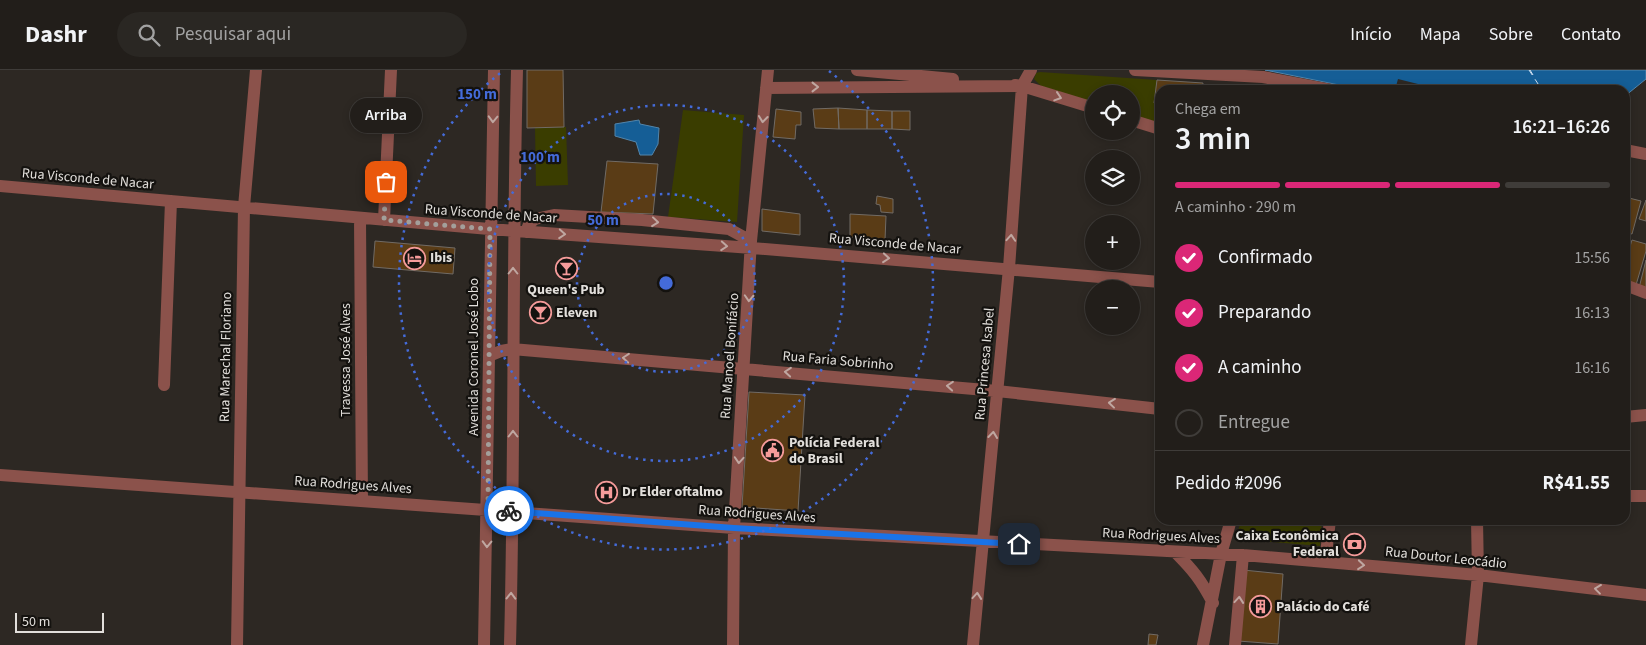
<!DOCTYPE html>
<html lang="pt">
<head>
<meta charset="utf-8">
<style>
  :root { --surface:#221e1a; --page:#2a2723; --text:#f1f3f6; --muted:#a2a2a2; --line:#3f3c39; --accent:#db2777 }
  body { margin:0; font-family:"Source Sans 3",sans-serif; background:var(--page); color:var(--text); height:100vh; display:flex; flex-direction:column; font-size:19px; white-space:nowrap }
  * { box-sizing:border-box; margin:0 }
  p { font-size:16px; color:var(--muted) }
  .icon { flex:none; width:28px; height:28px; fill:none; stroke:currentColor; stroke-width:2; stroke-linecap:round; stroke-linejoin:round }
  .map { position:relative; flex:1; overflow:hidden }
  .details { position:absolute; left:1155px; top:15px; width:475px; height:440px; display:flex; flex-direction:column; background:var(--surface); border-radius:15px; box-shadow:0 2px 8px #0003,0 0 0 1px var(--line) }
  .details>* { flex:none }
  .buttons { position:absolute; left:1085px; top:15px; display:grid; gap:10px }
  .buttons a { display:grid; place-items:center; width:55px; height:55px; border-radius:50%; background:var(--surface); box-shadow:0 2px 8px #0003,0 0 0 1px var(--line); font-size:25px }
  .scale { position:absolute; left:15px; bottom:12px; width:89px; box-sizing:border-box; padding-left:5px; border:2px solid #e2dfdb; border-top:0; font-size:14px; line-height:18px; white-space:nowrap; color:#e2dfdb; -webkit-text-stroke:4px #14120f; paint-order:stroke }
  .pin { position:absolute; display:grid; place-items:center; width:42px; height:42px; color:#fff; margin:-21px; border-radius:10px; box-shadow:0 2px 8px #0006 }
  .courier { position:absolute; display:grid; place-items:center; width:50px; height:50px; margin:-25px; border:4px solid #1a73e8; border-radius:50%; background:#fff; color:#222; box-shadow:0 1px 6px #0007 }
  .bubble { position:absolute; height:35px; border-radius:18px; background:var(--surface); box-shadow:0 2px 8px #0003,0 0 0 1px var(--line); font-size:16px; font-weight:600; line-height:35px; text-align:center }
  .headline em { font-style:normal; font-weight:600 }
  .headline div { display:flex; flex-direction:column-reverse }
  .headline { display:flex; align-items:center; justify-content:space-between; height:85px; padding:0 20px }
  h1 { font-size:32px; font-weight:600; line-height:38px }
  .bar { display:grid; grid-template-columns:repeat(4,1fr); gap:8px 5px; align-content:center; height:60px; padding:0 20px }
  .bar i { height:6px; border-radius:4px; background:var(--line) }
  .bar .on { background:var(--accent) }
  .bar p { grid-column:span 4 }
  .line { display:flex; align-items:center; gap:12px; padding:0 20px; border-top:1px solid var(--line) }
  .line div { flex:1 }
  ol { padding:0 20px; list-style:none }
  li { display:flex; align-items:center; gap:15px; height:55px }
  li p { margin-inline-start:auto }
  li .icon { padding:5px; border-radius:50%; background:var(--accent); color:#fff; stroke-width:4 }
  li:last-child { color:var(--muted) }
  li i { width:28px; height:28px; border:2px solid var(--line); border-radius:50% }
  header { display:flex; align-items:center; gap:30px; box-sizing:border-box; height:70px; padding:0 25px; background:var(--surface); border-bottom:1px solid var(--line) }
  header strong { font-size:24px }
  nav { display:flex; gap:28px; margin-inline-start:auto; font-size:18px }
  .search { width:350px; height:45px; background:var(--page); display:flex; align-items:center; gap:12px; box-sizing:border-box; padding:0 18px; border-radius:28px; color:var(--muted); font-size:19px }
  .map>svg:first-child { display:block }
  .green { fill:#3a3d00 }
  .water { fill:#155e96; stroke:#5285ab }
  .pier { fill:#2d2823 }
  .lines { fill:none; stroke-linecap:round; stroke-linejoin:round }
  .ferry { stroke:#d1e2f2; stroke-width:1; stroke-dasharray:6 5; stroke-linecap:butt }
  .building { fill:#5a3c16; stroke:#716b65 }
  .minor { stroke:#8b524b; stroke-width:12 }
  .oneway { stroke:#bfa7a1 }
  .done { stroke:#a39f9b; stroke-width:5; stroke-dasharray:0 9 }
  .route { stroke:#1a73e8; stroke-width:6 }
  .ring { fill:none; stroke:#446bd9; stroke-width:2.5; stroke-dasharray:2.5 5 }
  .labels { text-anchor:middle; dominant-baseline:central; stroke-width:4.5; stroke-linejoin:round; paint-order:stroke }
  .street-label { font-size:14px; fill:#e2dfdb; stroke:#14120f }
  .poi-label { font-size:14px; font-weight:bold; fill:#e2dfdb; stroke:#14120f; text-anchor:start }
  .centre { fill:#446bd9; stroke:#14120f; stroke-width:2.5 }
  .ring-label { font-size:15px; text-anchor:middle; font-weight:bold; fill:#446bd9; stroke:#14120f; stroke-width:4.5; stroke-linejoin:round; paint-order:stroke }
</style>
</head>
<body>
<header>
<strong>Dashr</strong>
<div class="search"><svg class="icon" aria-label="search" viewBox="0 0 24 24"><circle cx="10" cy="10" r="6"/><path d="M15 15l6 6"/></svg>Pesquisar aqui</div>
<nav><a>Início</a><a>Mapa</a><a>Sobre</a><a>Contato</a></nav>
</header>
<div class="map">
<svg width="1646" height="575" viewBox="0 0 1646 575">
  <rect width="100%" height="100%" fill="#2d2823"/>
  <!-- green -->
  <path class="green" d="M1040,2L1157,10L1154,33L1160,34L1159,54L1131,45V24H1094V33L1041,16L1034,9L1036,3Z
    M683,40L744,45L737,152L668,147Z
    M566,57L568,115L536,116L535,58Z
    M1241,450H1322L1320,476L1236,469Z"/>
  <!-- water -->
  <path class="water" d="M1265,0H1646V9L1625,26V20H1364Z
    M639,50L640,54L659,58L658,74L652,85H640L636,72L615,66V54Z"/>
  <!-- pier -->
  <path class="pier" d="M1398,9L1426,16L1425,20L1401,15L1399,20H1395Z"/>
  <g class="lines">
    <!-- ferry -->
    <path class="ferry" d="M1529,0L1542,20
      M1530,0L1533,5"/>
  </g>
  <!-- building -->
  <path class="building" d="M527,0H563L564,57L527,58Z
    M1157,10L1203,13L1202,20H1160V34L1154,33Z
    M838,38L867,40V59H839Z
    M838,38L839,59L815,58L813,39Z
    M776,39L801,42V55H796L795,69L773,67Z
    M867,40L892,41V59H867Z
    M892,41H910V60L892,59Z
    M607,91L658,94L653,144L601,142Z
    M877,126L893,129V143L881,142L880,135L876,134Z
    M1625,127L1641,131L1632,164L1625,162Z
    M1646,130V151L1639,149Z
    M762,139L800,144V165L762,161Z
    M850,144L886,146L885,170L850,167Z
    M1632,170L1646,174V181L1636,215L1625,212V193Z
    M375,171L455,178L453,204L373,197Z
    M1646,190V220L1639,218Z
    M749,322L805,325L798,441L742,437Z
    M1243,500L1283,504L1278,574L1238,571Z
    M1149,564L1158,565L1156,575H1148Z"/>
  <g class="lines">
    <!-- minor -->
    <path class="minor" d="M857,0L953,9
      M1135,0L1263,7L1331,20
      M1015,15L1022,16L1094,38
      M766,18L1022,16
      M1131,50L1160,59
      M1625,80L1646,84
      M0,116L489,159L752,178L1160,212
      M360,148L362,431
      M384,150L391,0
      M526,162L529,154L535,149L554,145L642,150L729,159L751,171
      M1625,215L1646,223
      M489,286L501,281L512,279L997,321L1160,339
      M164,315L171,131
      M1625,347L1646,345
      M0,405L734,458L1243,485L1478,505L1646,525
      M1625,426H1646
      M1175,482C1193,500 1201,510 1213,533
      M1325,492L1330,450
      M237,575L244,137L256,0
      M484,575C489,383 489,192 494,0
      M510,575C515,383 512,192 517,0
      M733,575L734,458L751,171L768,0
      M973,575L1009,198L1022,16L1031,0
      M1203,575L1221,484L1231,450
      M1235,575L1243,485
      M1471,575L1478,505L1477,450"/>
  </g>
  <!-- one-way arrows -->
  <defs><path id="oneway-chevron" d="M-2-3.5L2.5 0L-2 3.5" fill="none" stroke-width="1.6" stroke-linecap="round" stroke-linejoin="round" transform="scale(1.25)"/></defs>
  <g class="oneway">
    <use href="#oneway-chevron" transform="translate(815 17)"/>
    <use href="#oneway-chevron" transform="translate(1058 27) rotate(18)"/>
    <use href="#oneway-chevron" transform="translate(493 49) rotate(92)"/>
    <use href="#oneway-chevron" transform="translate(763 49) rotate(96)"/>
    <use href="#oneway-chevron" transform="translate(655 152) rotate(6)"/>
    <use href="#oneway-chevron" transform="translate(562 164) rotate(4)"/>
    <use href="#oneway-chevron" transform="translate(1011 168) rotate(-86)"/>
    <use href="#oneway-chevron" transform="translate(724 176) rotate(4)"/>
    <use href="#oneway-chevron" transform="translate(886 188) rotate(5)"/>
    <use href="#oneway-chevron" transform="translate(513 201) rotate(-90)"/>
    <use href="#oneway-chevron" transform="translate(749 228) rotate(93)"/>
    <use href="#oneway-chevron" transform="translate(626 288) rotate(-175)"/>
    <use href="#oneway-chevron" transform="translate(788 302) rotate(-175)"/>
    <use href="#oneway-chevron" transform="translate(950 316) rotate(-175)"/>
    <use href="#oneway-chevron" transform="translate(1112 333) rotate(-174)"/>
    <use href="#oneway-chevron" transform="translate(513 364) rotate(-90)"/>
    <use href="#oneway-chevron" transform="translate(993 365) rotate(-84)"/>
    <use href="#oneway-chevron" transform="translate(739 390) rotate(94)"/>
    <use href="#oneway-chevron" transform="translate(487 474) rotate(91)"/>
    <use href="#oneway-chevron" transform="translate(1361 495) rotate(5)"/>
    <use href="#oneway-chevron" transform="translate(1598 519) rotate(-173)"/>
    <use href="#oneway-chevron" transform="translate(511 526) rotate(-89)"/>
    <use href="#oneway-chevron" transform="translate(977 526) rotate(-85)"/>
    <use href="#oneway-chevron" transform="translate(1239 530) rotate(-85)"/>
  </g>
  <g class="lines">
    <!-- done -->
    <path class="done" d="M386,112L384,150L490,159L488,439L509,441"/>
    <!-- route -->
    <path class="route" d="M509,441L734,458L1019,474"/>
  </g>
  <!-- distance rings -->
  <g class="ring">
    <circle cx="666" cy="213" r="89"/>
    <circle cx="666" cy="213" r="178"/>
    <path d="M829 1A267 267 0 1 1 503 1"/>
  </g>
  <!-- icons -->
  <defs>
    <symbol id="hotel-ring" viewBox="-11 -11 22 22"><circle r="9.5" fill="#14120f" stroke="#f59b9a" stroke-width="1.5"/><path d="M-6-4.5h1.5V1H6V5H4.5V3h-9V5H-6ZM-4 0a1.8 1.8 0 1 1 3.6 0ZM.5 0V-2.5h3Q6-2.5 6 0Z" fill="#f59b9a"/></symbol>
    <symbol id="bar-ring" viewBox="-11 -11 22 22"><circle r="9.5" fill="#14120f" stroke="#f59b9a" stroke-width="1.5"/><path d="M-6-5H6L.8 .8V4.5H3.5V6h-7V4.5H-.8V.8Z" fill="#f59b9a"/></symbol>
    <symbol id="civic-ring" viewBox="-11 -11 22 22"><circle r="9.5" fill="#14120f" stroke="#f59b9a" stroke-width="1.5"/><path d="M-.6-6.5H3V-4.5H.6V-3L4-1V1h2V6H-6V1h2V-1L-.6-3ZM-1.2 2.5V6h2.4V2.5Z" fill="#f59b9a"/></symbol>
    <symbol id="hospital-ring" viewBox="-11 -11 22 22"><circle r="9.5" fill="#14120f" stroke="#f59b9a" stroke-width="1.5"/><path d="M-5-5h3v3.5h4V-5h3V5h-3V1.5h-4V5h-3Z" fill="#f59b9a"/></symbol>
    <symbol id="bank-ring" viewBox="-11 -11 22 22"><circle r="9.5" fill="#14120f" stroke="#f59b9a" stroke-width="1.5"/><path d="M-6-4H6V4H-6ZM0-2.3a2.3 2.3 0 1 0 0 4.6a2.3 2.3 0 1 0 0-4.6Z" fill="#f59b9a"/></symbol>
    <symbol id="building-ring" viewBox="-11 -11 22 22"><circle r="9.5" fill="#14120f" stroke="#f59b9a" stroke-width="1.5"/><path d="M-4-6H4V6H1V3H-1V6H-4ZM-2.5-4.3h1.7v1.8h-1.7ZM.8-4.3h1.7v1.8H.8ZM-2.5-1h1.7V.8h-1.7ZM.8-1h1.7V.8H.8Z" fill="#f59b9a"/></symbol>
  </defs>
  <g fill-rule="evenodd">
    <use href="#hotel-ring" x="402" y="176" width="25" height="25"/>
    <use href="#bar-ring" x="554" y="186" width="25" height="25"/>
    <use href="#bar-ring" x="528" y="230" width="25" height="25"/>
    <use href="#civic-ring" x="760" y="368" width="25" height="25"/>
    <use href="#hospital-ring" x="594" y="410" width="25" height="25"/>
    <use href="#bank-ring" x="1342" y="462" width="25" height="25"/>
    <use href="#building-ring" x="1248" y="524" width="25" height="25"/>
  </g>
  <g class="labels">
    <!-- street labels -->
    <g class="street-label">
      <text transform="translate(88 109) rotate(5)">Rua Visconde de Nacar</text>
      <text transform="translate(491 144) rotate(4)">Rua Visconde de Nacar</text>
      <text transform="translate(895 174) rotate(5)">Rua Visconde de Nacar</text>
      <text transform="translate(730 286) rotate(-86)">Rua Manoel Bonifácio</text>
      <text transform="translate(226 287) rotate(-89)">Rua Marechal Floriano</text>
      <text transform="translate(474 287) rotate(-90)">Avenida Coronel José Lobo</text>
      <text transform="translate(346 290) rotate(-90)">Travessa José Alves</text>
      <text transform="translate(838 291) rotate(5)">Rua Faria Sobrinho</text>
      <text transform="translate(985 294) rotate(-85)">Rua Princesa Isabel</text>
      <text transform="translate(353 415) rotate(4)">Rua Rodrigues Alves</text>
      <text transform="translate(757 444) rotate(4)">Rua Rodrigues Alves</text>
      <text transform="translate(1161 466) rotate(3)">Rua Rodrigues Alves</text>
      <text transform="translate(1446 488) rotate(6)">Rua Doutor Leocádio</text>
    </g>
    <!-- poi labels -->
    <g class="poi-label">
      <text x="430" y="188">Ibis</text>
      <text x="566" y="220" text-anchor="middle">Queen's Pub</text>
      <text x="556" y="243">Eleven</text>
      <text x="789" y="373">Polícia Federal<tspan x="789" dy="16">do Brasil</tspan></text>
      <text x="622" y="422">Dr Elder oftalmo</text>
      <text x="1339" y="466" text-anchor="end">Caixa Econômica<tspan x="1339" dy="16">Federal</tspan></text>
      <text x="1276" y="537">Palácio do Café</text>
    </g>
  </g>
  <circle cx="666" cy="213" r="8" class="centre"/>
  <g class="ring-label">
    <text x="477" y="29">150 m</text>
    <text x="540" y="92">100 m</text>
    <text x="603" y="155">50 m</text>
  </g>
</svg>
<div class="buttons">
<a><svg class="icon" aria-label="locate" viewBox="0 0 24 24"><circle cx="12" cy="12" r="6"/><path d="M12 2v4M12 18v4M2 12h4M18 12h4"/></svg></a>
<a><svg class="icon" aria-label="layers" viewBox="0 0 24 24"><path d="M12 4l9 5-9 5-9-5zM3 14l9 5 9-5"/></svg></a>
<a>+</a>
<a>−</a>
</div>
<div class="scale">50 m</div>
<div class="pin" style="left:386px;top:112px;background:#ea580c"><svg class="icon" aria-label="bag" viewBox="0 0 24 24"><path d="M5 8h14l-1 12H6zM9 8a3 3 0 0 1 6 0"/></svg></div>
<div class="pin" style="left:1019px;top:474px;background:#1f2937"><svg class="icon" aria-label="home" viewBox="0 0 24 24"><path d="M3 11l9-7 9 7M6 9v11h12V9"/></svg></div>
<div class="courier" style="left:509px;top:441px"><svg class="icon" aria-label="bike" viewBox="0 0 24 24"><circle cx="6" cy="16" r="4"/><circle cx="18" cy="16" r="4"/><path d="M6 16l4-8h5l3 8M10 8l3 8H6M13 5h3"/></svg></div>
<div class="bubble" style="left:350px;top:28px;width:72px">Arriba</div>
<section class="details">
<div class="headline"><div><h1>3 min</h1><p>Chega em</p></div><em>16:21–16:26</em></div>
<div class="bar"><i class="on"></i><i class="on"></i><i class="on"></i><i></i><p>A caminho · 290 m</p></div>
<ol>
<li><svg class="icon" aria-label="check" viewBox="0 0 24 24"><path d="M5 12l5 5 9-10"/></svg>Confirmado<p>15:56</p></li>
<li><svg class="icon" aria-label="check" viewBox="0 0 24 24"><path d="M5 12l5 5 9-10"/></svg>Preparando<p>16:13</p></li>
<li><svg class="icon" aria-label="check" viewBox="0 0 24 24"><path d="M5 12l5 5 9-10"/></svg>A caminho<p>16:16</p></li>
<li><i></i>Entregue</li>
</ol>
<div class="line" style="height:65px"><div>Pedido #2096</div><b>R$41.55</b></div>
</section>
</div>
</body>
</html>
